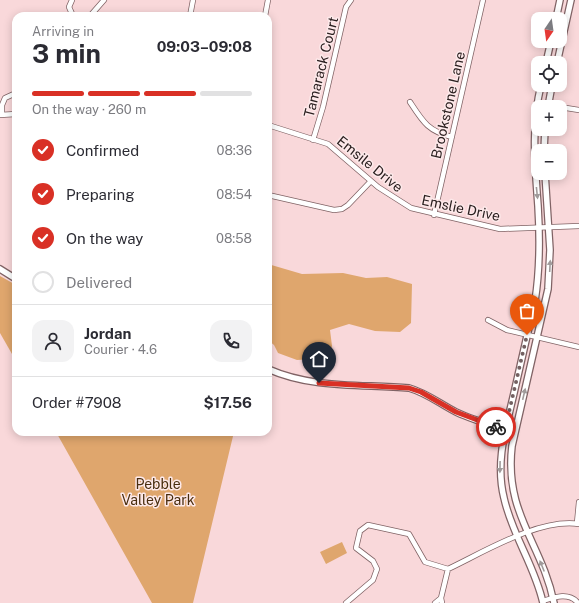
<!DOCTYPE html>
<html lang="en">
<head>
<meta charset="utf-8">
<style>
  :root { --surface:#fff; --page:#f2f2f3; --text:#2b2b33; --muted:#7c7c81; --line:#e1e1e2; --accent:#d93025 }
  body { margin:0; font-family:"Public Sans",sans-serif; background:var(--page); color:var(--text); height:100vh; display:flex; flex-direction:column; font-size:15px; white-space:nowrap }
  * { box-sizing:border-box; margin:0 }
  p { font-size:13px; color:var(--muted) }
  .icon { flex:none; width:22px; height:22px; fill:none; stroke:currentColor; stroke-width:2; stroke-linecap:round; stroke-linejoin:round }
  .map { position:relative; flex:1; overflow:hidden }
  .drawer { position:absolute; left:12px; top:12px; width:260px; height:424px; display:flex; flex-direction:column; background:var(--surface); border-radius:12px; box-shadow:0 2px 10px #0003 }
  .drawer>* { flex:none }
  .needle { width:26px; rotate:193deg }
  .tools { position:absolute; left:531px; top:12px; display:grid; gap:8px }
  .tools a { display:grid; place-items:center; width:36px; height:36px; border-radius:8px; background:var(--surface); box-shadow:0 2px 10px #0003; font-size:20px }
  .pin { position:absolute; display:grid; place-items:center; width:34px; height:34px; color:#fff; margin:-41px -17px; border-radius:50% 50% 50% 0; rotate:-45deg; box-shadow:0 0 4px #0007 }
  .pin .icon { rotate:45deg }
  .courier { position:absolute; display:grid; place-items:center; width:40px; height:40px; margin:-20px; border:3px solid #d93025; border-radius:50%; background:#fff; color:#222; box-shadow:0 1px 5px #0007 }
  .head em { font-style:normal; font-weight:700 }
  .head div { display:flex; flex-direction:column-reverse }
  .head { display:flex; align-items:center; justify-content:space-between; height:68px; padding:0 20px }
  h1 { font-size:26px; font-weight:700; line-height:30px }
  .bar { display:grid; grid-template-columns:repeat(4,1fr); gap:6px 4px; align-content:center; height:48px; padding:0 20px }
  .bar i { height:5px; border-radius:3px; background:var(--line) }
  .bar .selected { background:var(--accent) }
  .bar p { grid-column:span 4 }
  .line { display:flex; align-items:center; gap:10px; padding:0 20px; border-top:1px solid var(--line) }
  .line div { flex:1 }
  .round { display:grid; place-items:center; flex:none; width:42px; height:42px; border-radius:12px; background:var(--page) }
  ol { padding:0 20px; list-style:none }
  li { display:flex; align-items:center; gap:12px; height:44px }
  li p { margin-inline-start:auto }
  li .icon { padding:4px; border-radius:50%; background:var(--accent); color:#fff; stroke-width:4 }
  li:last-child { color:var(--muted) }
  li i { width:22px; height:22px; border:2px solid var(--line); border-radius:50% }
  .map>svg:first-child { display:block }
  .green { fill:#dfa66d }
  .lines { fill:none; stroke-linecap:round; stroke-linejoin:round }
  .minor-casing { stroke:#806365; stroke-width:6 }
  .tertiary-casing { stroke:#806365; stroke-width:8 }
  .minor { stroke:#fff; stroke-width:4.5 }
  .tertiary { stroke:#fff; stroke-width:5.5 }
  .oneway { fill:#a09b9b }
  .done { stroke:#736061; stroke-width:4; stroke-dasharray:0 7.2 }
  .route { stroke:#d93025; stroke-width:5 }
  .labels { text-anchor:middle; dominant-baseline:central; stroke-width:3; stroke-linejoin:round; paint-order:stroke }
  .street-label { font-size:14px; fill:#2b2020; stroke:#fde9ea }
  .park-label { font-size:14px; fill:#492d0e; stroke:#fde9ea }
</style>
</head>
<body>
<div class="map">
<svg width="579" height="603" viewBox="0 0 579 603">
  <rect width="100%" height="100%" fill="#f9d8da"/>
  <!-- green -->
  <path class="green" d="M268,264L302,274L343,273L366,278L387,277L412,284L411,323L400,332L375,331L349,324L330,330L332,346L329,358L297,360L278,353L274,345L268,340Z
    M0,276L16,285V361L0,333Z
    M56,432H234L193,603H152Z
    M342,542L347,553L326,564L320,552Z"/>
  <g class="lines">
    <defs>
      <path id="minor" d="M72,0L69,7L73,16
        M90,16L104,0
        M190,16L193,0
        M265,16L268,0
        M410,102C423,122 428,131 452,137
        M537,103L558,107
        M560,107L579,110
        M0,115L16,114
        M2,115V105L5,98L16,93
        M268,125L328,144L378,187L411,208L500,229L579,226
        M313,140L323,107L346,7L351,0
        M268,195L334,210L342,209L348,205L371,181
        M434,215L483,0
        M488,320L507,330L579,347
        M577,523L579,502
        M543,601C555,597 569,592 578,603
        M346,603L373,580L377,569L373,561L356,548L360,531L368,525L409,534L425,562L448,569
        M435,603L441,598
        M442,603L441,598L448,569C484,552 539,518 579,524"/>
      <path id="tertiary" d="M556,19L560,0
        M546,63L551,41
        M557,63L571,0
        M541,85C531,126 535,165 538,206C540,238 540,269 535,301C528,331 521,362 514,393C506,428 495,462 504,498C512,535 535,566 543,603
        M548,107L552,85
        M544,151L545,129
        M545,173L550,250L548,289L512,446C504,514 542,543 554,603
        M0,269L16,279
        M268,369C313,389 362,384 409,388C427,393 440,404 456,412C475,421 495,426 515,432"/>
    </defs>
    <!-- minor casing -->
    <use href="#minor" class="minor-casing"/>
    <!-- tertiary casing -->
    <use href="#tertiary" class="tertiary-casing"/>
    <!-- minor -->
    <use href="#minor" class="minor"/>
    <!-- tertiary -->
    <use href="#tertiary" class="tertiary"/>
  </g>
  <!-- one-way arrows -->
  <defs><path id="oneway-solid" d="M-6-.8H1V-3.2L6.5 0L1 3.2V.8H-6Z"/></defs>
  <g class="oneway">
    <use href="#oneway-solid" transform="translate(537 193) rotate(84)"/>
    <use href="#oneway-solid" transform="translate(550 266) rotate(-87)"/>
    <use href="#oneway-solid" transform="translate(524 394) rotate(-77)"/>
    <use href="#oneway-solid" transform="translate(500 467) rotate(91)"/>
    <use href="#oneway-solid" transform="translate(542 566) rotate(-112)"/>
  </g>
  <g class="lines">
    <!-- done -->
    <path class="done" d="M496,427L505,429L527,335"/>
    <!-- route -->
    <path class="route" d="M319,383L409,388L421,392L456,412L496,427"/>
  </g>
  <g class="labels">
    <!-- street labels -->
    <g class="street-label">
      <text transform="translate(321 67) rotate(-76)">Tamarack Court</text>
      <text transform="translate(448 105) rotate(-77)">Brookstone Lane</text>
      <text transform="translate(370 164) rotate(39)">Emsile Drive</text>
      <text transform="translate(461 208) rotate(12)">Emslie Drive</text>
    </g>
    <!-- park labels -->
    <g class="park-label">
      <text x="158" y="484">Pebble<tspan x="158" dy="16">Valley Park</tspan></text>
    </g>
  </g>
</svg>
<div class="tools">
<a><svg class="needle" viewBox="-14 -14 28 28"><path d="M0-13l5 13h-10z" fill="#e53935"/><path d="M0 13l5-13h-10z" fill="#7c7c81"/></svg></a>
<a><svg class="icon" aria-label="locate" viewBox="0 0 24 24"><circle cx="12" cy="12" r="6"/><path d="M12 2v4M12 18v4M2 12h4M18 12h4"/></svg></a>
<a>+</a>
<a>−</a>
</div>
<div class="pin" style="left:527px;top:335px;background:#ea580c"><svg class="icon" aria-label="bag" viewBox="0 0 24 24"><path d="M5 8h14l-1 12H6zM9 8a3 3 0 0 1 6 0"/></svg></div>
<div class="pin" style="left:319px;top:383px;background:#1f2937"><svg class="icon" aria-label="home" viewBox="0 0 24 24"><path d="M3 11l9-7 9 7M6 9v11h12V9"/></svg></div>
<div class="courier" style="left:496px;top:427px"><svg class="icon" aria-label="bike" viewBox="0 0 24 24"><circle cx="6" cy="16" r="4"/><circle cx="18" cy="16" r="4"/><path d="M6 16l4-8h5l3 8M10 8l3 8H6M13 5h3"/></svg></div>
<section class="drawer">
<div class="head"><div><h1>3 min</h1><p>Arriving in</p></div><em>09:03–09:08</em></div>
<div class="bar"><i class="selected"></i><i class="selected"></i><i class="selected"></i><i></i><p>On the way · 260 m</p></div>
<ol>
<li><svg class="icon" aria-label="check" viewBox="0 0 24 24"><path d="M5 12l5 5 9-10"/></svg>Confirmed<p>08:36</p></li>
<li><svg class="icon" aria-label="check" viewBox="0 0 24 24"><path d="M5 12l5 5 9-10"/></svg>Preparing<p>08:54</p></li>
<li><svg class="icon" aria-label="check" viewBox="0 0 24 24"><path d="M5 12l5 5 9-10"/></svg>On the way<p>08:58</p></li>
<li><i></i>Delivered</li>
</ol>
<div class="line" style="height:72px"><a class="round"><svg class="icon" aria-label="person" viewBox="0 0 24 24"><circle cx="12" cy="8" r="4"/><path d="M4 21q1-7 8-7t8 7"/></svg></a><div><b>Jordan</b><p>Courier · 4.6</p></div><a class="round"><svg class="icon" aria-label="phone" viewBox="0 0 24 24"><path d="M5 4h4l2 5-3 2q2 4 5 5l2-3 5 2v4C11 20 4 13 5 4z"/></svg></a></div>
<div class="line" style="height:52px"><div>Order #7908</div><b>$17.56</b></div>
</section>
</div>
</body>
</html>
